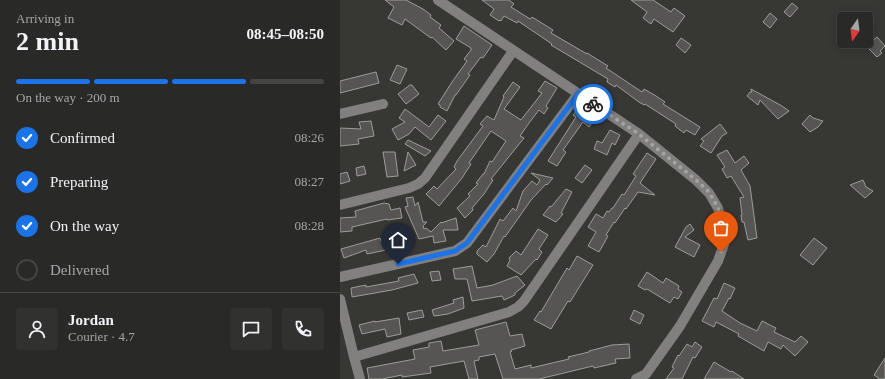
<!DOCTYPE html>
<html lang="en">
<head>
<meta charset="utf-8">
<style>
  :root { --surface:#292927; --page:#31312f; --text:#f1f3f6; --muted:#a5a6a7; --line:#454544; --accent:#1a73e8 }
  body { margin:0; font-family:"Times New Roman",serif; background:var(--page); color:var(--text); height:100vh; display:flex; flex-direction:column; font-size:15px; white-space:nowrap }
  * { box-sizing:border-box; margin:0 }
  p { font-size:13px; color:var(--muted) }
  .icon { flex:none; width:22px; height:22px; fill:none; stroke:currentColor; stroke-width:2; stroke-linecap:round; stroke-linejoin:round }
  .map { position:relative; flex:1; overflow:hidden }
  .details { display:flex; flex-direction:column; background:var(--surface); width:340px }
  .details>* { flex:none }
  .needle { width:26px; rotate:194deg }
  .controls { position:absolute; left:497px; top:12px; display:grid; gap:8px }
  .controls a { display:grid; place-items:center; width:36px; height:36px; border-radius:4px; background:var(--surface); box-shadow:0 2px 10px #0003,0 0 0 1px var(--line); font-size:20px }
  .pin { position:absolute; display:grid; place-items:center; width:34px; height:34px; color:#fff; margin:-41px -17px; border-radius:50% 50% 50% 0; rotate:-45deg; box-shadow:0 0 4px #0007 }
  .pin .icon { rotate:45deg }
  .courier { position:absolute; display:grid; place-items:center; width:40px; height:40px; margin:-20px; border:3px solid #1a73e8; border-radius:50%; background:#fff; color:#222; box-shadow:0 1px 5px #0007 }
  .summary em { font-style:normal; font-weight:700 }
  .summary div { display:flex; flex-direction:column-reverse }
  .summary { display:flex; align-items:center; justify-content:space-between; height:68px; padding:0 16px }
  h1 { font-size:26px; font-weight:700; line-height:30px }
  .bar { display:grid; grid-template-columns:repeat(4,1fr); gap:6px 4px; align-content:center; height:48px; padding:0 16px }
  .bar i { height:5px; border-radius:3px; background:var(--line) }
  .bar .on { background:var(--accent) }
  .bar p { grid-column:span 4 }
  .line { display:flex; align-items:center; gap:10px; padding:0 16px; border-top:1px solid var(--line) }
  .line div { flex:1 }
  .round { display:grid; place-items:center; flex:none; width:42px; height:42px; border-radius:4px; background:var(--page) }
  ol { padding:0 16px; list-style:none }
  li { display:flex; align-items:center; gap:12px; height:44px }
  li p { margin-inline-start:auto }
  li .icon { padding:4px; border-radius:50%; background:var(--accent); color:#fff; stroke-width:4 }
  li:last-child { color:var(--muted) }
  li i { width:22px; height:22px; border:2px solid var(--line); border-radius:50% }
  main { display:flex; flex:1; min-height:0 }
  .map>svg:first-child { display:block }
  .building { fill:#565553; stroke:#9d9c99 }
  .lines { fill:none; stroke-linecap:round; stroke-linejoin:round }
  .minor { stroke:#81807f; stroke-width:10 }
  .done { stroke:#a4a4a2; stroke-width:4; stroke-dasharray:0 7.2 }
  .route { stroke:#1a73e8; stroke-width:5 }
</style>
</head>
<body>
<main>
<section class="details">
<div class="summary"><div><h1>2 min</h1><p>Arriving in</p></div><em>08:45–08:50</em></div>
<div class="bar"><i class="on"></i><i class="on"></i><i class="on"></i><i></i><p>On the way · 200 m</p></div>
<ol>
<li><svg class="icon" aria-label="check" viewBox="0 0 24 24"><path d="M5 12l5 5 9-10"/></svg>Confirmed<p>08:26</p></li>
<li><svg class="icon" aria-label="check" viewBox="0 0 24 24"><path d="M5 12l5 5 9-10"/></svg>Preparing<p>08:27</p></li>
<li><svg class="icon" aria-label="check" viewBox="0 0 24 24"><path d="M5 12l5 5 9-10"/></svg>On the way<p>08:28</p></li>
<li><i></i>Delivered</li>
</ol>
<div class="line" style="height:72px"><a class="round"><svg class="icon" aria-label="person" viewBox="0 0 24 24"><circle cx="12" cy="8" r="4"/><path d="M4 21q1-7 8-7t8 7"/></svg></a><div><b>Jordan</b><p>Courier · 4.7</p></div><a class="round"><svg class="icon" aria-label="chat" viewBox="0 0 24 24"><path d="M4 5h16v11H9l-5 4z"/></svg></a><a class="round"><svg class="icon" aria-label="phone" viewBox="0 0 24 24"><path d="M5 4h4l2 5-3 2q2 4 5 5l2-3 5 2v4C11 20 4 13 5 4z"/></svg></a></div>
</section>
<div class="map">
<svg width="545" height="379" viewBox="0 0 545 379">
  <rect width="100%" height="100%" fill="#373734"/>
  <!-- building -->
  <path class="building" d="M45,0H66L83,9L91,15L90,17L101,25L99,28L114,41L106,50L92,37L91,38L65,19L62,25L48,18L54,7Z
    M142,0H169L174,4L171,7L190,19L192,17L213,30L211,33L247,54V53L268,66L266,68L302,92L304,89L316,96L325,102L323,104L360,127L355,135L346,130L344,133L335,126L336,124L305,104L304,105L299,102L276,85L275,87L267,82L268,79L211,45L212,44L178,21L177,23L164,16L161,21L160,20L159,21L150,15L154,9Z
    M291,0H313L331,12L334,8L345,16L333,32L314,19L311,24L303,18L307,12Z
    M452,3L458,8L450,17L444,12Z
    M430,13L437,19L430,28L423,22Z
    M124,26L152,45L143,58L141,57L128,74L130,75L116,95H115L107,111L100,107V105L98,104L112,82L127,61L124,59L131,50V48L116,39Z
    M537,37L545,46L540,51L542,53L537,57L528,48L533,44L531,42Z
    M341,38L351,45L345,53L336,45Z
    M57,65L67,69L60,84L50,80Z
    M36,72L39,83L0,93V81Z
    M205,81L217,88L206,106L208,108L204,114L199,110L189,123L180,136L184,138L151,179L153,180L144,194L132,208L133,210L125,218L117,208L130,196L128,194L138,184L136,183L143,174H144L150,161L152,162L166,141L151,131L129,163L131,164L122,178L99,206L86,194L94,186L97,189L116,169L114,167L117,161L143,126L140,124L147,116L154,120L164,97L163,96L173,82L180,87L164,109L181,120L202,93L198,91Z
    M70,85H72L79,94L66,104L58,94Z
    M411,89L442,106L449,111L438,119L420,100L418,105L407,96L410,92H412L411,90Z
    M240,107L255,118L249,127L243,122L223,150L226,152L217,166L208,161L236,117L233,115Z
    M65,109L89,127L98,115L106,121L91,140L75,127L69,134L58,140L52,129L65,122L59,118Z
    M470,115L473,118L483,121L478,127L470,132L462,124Z
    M31,121L34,136L18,139L19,144L0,146V128L21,129L19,122Z
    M380,124L387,133L382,136L371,153L360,146L364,141L361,139Z
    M270,130L280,135L275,145L272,143L267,155L254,149L257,141L262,143Z
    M68,140L91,151L85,156L65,144Z
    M387,150L395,163L404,156L409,163L401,170L410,186L417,238L408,240L404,222H402L401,215H402L400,198L404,197L391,176L387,178L382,169L385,167L377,155Z
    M43,152H55L58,176L47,177Z
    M68,152L76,165L64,171Z
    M307,153L316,159L300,183L315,195L298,192L286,209L285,208L275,223L274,222L266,235L268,236L259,252L248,246L256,232L248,227L256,214L263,218L267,211L269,212L272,208H273L282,194L284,195L296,176L293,174Z
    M245,165L252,170L242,183L235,178Z
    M24,166L26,174L17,176L16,168Z
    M7,172L10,181L0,184V174Z
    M191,173L213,178L207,185L206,184L191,200L165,237L164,236L154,254L147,262L137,254V251L143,245L146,247L160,219L163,221L173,208L176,211L183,191L192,181L197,185L200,180Z
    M523,180L526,187L533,191L525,198L510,185Z
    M226,189L232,192L221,213L223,214L216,222L203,215L210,206L211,207Z
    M73,197L75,206L78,202L83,222H87L83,226L84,229L86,228L91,232L101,222V223L116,218L118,230H103L106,241L94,243L93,236L79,239L65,207L68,206L66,198Z
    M44,203L49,204L51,210L60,208L62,218L47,220V219L12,227V231L0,232V218L16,217L15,211Z
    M350,224L354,230L345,237L360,245L354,257L335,247L346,227Z
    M198,229L208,235L199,249L202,252L197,260L196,259L181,275L167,266L170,260L169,258L176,251L181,255Z
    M64,236L66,248L51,250V249L27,254L26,250L4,258L1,249L40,238L41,241Z
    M474,238L487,248L473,265L460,255Z
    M237,256L253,265L230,302L228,301L220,314L211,329L194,320L200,311L201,312L227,268L229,270Z
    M132,266L137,288L153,285L177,276L185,285L175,293V295L164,300L162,296L132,301L127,279H115L113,269Z
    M99,271L101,280L92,281L90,272Z
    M307,272L323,283L326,278L339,286L338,289L342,292L338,299L334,297L330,303L307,289L305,290L298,286Z
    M74,274L78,283L52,290L12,297L11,288L26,285V287L59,281L58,278Z
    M384,283L395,288L390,299L389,298L382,311L400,323L417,331L422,321L436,328L434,332L455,342L461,336L468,342L455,356L443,345L441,349L428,342L424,351L398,336L399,334L376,322L374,327L362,321L374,298L377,299Z
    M123,297L124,308L108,314L94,316L92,310L114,303L113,300Z
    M82,310L84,317L69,320L67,313Z
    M294,310L304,315L300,324L290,319Z
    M59,318L61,334L47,337L45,329L22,334L19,325L35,321V322Z
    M166,322L170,336L182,334L185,346L171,350L172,351L170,352L175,369L191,365V368L229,359L228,357L249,352V351L272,345L289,344L290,358L275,359L276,363L254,368L253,366L199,379H163L155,354L139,357V360L134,361L138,379H129L124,361L90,367L91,373L62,377V375L42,379H29L27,368L75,359L73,350L89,347V343L101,341L103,351L139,345L135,330Z
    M355,342L362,347L355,358L353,357L342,379H326L334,368L332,367L338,355L339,356L347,344L352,347Z
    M545,358V379H540L534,375Z
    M374,362L391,372L392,371L404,379H364Z"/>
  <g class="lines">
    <!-- minor -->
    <path class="minor" d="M98,0L299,134L356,180L369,193L378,208L383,227L384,244L378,261L340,326L306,374L296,379
      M0,114L43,104
      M0,205L69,188L78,184L85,178L173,51
      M0,277L115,251L127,243L238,94
      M0,299L14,357
      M20,379L14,357L169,312L178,307L184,301L299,134"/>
  </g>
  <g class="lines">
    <!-- done -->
    <path class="done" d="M253,104L299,134L356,180L369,192L378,208L383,227L384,244L381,252"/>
    <!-- route -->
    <path class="route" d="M58,264L115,251L127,243L238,94L253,104"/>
  </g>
</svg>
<div class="controls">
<a><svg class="needle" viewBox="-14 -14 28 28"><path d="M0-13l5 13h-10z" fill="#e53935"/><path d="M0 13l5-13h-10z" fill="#a5a6a7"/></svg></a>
</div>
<div class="pin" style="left:381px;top:252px;background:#ea580c"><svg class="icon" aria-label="bag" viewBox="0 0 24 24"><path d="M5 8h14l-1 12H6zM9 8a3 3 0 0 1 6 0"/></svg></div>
<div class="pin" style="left:58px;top:264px;background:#1f2937"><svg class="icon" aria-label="home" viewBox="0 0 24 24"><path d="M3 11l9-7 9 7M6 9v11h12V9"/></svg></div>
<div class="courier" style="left:253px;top:104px"><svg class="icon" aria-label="bike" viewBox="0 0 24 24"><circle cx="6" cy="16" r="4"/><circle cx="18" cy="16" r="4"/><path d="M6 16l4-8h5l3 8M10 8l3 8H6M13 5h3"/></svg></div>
</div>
</main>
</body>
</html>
